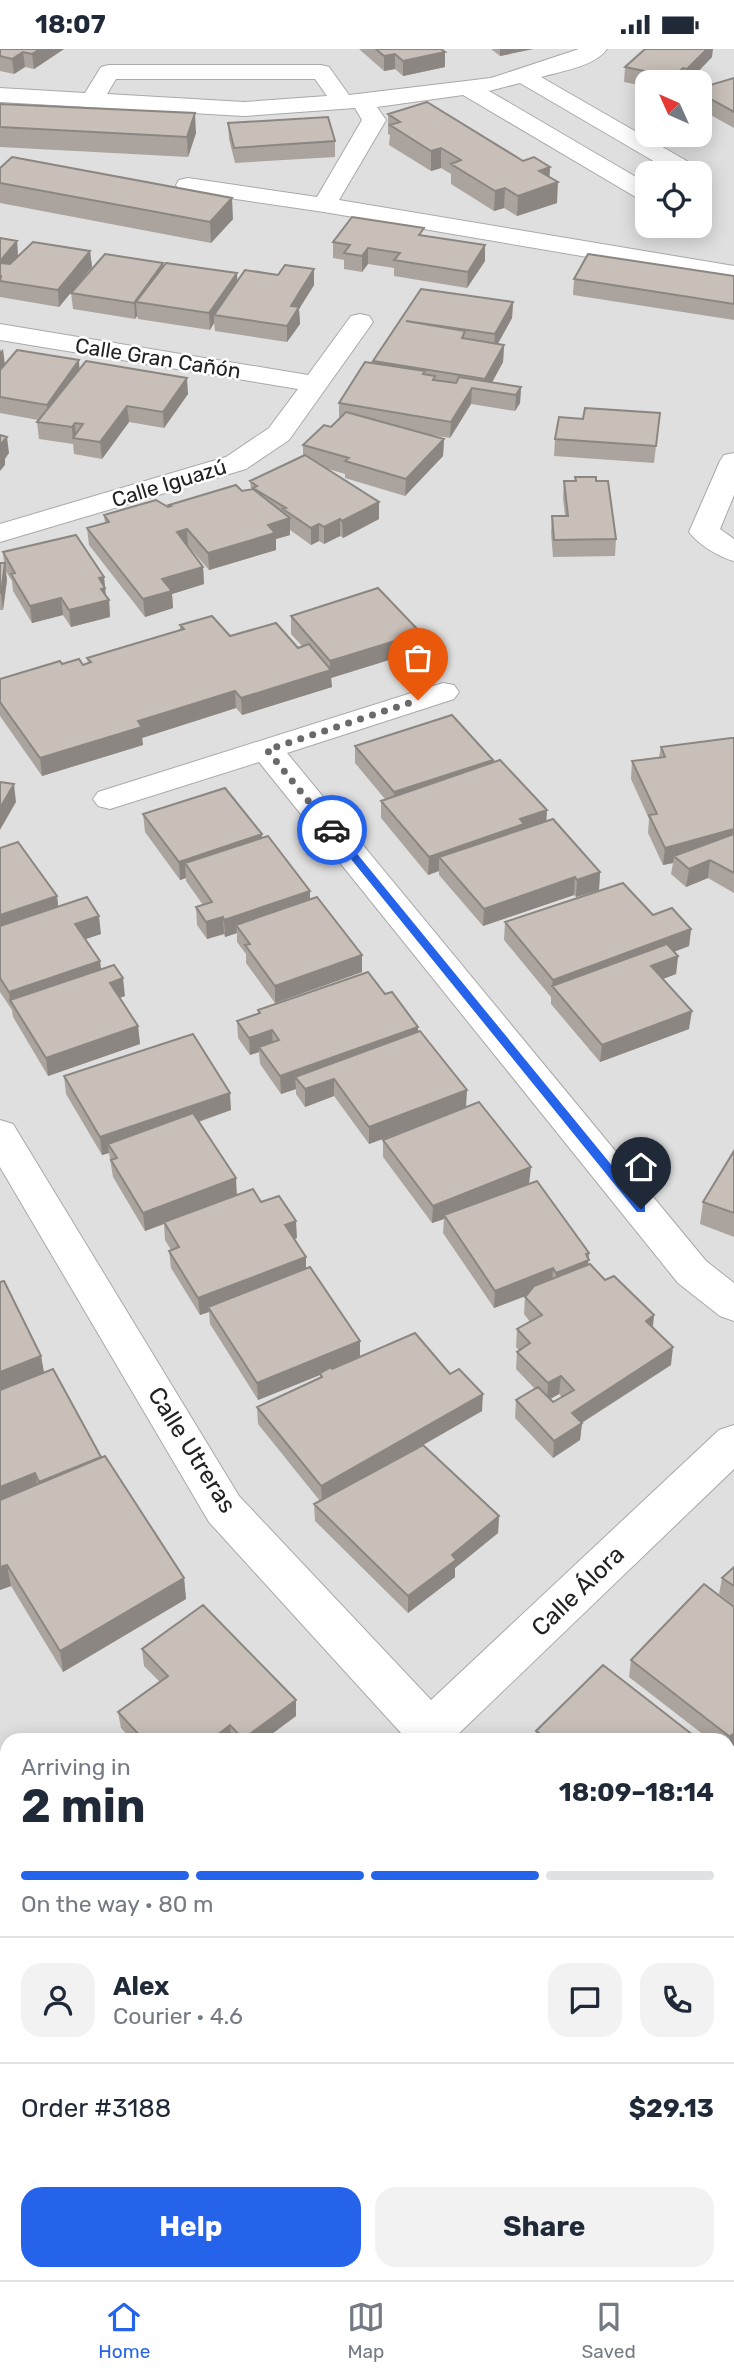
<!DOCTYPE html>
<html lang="en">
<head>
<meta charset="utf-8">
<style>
  :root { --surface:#fff; --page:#f2f2f3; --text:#1f2937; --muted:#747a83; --line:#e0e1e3; --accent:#2563eb }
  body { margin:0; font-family:Rubik,sans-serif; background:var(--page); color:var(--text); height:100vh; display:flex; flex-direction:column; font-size:26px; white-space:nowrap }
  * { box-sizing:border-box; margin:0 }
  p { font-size:23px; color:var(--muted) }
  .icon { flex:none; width:38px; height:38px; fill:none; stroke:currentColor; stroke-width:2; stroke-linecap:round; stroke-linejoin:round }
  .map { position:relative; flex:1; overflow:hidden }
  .panel { position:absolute; left:0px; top:1684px; width:735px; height:548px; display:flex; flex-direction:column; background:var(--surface); border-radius:21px 21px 0 0; box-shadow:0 4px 18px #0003 }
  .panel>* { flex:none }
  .needle { width:46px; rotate:315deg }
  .tools { position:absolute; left:635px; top:21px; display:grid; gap:14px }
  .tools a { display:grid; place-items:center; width:77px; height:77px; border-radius:14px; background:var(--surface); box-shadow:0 4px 18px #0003; font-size:35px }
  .pin { position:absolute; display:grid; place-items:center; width:60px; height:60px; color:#fff; margin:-72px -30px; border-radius:50% 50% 50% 0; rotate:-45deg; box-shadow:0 0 7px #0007 }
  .pin .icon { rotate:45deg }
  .courier { position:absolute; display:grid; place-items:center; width:70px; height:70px; margin:-35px; border:5px solid #2563eb; border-radius:50%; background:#fff; color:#222; box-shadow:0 2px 9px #0007 }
  .summary em { font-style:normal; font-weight:700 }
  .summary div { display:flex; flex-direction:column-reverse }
  .summary { display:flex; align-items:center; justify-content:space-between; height:119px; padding:0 21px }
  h1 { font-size:46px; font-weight:700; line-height:52px }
  .bar { display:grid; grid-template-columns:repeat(4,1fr); gap:10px 7px; align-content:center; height:84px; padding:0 21px }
  .bar i { height:9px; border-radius:5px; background:var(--line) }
  .bar .selected { background:var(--accent) }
  .bar p { grid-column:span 4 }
  .line { display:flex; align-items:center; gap:18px; padding:0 21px; border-top:2px solid var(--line) }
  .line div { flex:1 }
  .round { display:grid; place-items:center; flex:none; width:74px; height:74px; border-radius:21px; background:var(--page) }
  .primary-button { display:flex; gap:14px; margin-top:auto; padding:14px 21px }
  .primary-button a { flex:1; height:80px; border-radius:21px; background:var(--accent); color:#fff; font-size:28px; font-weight:700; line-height:80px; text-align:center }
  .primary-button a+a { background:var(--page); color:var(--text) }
  .status { display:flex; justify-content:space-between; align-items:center; height:49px; padding:0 35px; background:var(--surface); direction:ltr }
  .status svg { height:19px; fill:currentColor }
  .dock { display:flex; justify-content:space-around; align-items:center; height:98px; border-top:2px solid var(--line); background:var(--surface); font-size:19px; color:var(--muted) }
  .dock a { display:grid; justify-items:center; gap:4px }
  .dock .selected { color:var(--accent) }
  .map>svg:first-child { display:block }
  .residential { fill:#e0dfdf; fill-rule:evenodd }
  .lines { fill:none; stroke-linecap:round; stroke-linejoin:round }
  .minor-casing { stroke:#a9a9a9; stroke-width:2 }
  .minor { fill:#fff; fill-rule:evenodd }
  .wall { fill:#aba49e; fill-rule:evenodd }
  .shaded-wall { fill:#8b8681 }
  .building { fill:#c7bfb8; stroke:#8b8681; stroke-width:2 }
  .route { fill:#2563eb }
  .done { stroke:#6b6a68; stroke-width:7; stroke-dasharray:0 12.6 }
  .labels { text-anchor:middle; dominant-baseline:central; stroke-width:5; stroke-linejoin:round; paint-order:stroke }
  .far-street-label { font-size:21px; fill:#222; stroke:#fff }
  .street-label { font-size:24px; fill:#222; stroke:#fff }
</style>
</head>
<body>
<div class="status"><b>18:07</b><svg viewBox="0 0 49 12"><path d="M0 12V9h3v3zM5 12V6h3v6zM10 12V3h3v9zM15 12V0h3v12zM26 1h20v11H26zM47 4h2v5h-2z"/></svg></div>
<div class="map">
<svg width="734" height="2231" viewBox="0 0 734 2231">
  <rect width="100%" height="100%" fill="#f2efe9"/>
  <!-- residential -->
  <path class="residential" d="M0,0H734V2231H0ZM648,33H700V86H648ZM648,124H700V177H648ZM7,1690H728V2224H7Z"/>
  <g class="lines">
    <defs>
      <path id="minor" d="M579,0H607C594,18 561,22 541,28L699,119L703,124L700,128V124H674L520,34L489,42L648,135V152L639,150L463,46L377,58L386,71L339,151L734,217V233L324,163L188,143L179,141L176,136L179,131L188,129L317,148L362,71L355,59L244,67L0,53V39L85,44L101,18L109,16H321L329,18L349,46L491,29ZM116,30H315L327,47L244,53L107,45Z
        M360,265L369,267L373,273L289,391L246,420L0,493V475L226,408L269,379L298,340L0,291V275L308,326L351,267Z
        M734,404V446L720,480L734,490V512C719,508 699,496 689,483L720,412L724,406Z
        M443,634L454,636L459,643L454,650L287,704L706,1212L734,1234V1272L720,1267L678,1234L259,713L110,760L98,757L93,750L98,743Z
        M0,1071L13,1075L239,1447L431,1651L719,1381L734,1376V1420L453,1690H399L401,1684L209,1473L0,1118Z
        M7,2059V2115L0,2117V2062Z"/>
    </defs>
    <!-- minor casing -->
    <use href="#minor" class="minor-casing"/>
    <!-- minor -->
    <use href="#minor" class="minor"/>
  </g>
  <!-- wall -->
  <path class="wall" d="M0,0H64L34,20L25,18L14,25L0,22Z
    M359,0H441L445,18L403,27L395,20L384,22Z
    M491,0H533L500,7Z
    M712,8L688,33H648V38L624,33L625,18Z
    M734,29V79L700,60V39Z
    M0,55L196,84L188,108L0,98Z
    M388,65L523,112L550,118L549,128L557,154L517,167L504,159L494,162L451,135V125L441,119L431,122L389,96L390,86L388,85Z
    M228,74L335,92V108L235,114L229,90Z
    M0,119L233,170L211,194L0,154Z
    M424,187L485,212L467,239L394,227V219L368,215L362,223L344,220V211L333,209V193Z
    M0,189L17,192L18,208L90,202L92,218L59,258L0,248Z
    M163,214L164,217L237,224V232L314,220V236L299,260L300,275L287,293L215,282L214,274L210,281L138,270L137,267L135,270L73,260L71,244Z
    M734,227V271L573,246L574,230Z
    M421,240L513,253L512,269L498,295L504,296L503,313L492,333L521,338L520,354L515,362L471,355L450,389L424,385L444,390L443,407L405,447L345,429V425L325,419L379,470L343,489L340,487L324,495L319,492L311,496L290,481V486L276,490V501L209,521L188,497L203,518L204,535L172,545L173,559L145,568L89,496L87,479L105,474L104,466L168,458H169V456L251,440L250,432L303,407V396L331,378L339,370V354L373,314V312Z
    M0,299L5,316L80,320L188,345L164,379L129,373L102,410L74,405L73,395L39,390L37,373L38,371L0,364Z
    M660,364L654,414L554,407L555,390L583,370Z
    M575,428L596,432L616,490L615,507L553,508L551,484L552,467H565L563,449L564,432H575Z
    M3,503L104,528L106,546L109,551L110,568L71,578L63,566L32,574L13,542L12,532L5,521L7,531L3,561H0V514H4Z
    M291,567L421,601L331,629L332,638L242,666L236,659L142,689L143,696L42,727L0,667V630L62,615L83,616L88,614L87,609L180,581V576L230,587L298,599L302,597L291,585Z
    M734,689V844L708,829L686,838L671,825L673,814L663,816L648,784L649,770L631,730L632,712L659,708L661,698Z
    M355,697L493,711V713L546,772L600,823L599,841L576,848L574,846L483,877L439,826V822L428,826L381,769V752L385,750L355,714Z
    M143,765L262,789L310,850L362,906V923L275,954L246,914V905L237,893V884L225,888L224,885L207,890L197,876L196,858L203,856L186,832V829L180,831L145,783Z
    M0,799L57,847L58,858L101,885L85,890L100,912L101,921L125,947L119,949L138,977L140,995L48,1027L13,968L12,961L0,943Z
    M653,866L691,880L689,897L674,903L678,907L676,925L663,930L689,980L600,1013L551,955V948L504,891L505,873Z
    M385,945L418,978V983L466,1058L529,1135L588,1210V1216L605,1231L654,1266L653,1278L671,1316L582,1374L580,1391L553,1409L515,1369L516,1351L535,1340L516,1320L517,1303L519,1301L516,1298L517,1280L530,1273L524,1265L525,1247L494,1259L443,1184L444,1170L432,1174L383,1108V1091L429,1073L369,1095L334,1047L305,1058L296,1045V1040L281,1045L260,1015L259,1003L250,1006L238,989L237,972L258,965V961ZM559,1345L562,1348L553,1353L550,1350Z
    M64,1027L231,1061L199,1073L237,1146L261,1153L297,1189L294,1190L306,1208V1219L360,1292V1308L482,1362L423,1396L499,1467L498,1484L455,1519V1528L408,1564L315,1472L314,1455L320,1452L258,1375L257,1358L320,1328V1326L258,1351L210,1275L209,1263L200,1266L171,1219L169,1202L171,1201L165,1191L164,1175L145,1182L113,1128L109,1104L102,1106L66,1045Z
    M734,1102V1188L700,1175L703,1153Z
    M0,1233L41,1307L44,1324L184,1529L186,1550L63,1623L11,1537L0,1541Z
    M734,1518V1557L719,1545L722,1529Z
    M734,1558V1696L728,1703V1690H709L629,1628L631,1611Z
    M142,1600L296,1667L265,1690H131L121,1679L118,1663L160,1633L144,1617Z
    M536,1682L698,1690H536Z
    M734,2027V2074L728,2069V2034Z
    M164,2224H236L229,2231H171Z
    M672,2224H728L734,2231H670Z"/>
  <!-- shaded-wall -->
  <path class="shaded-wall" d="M40,0H64L34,20L32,5Z
    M500,0H533L500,7Z
    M707,0H713L712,8L688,33H686L687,20Z
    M23,3L25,18L14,25L12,10Z
    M445,3V18L403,27V12Z
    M395,5V20L384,22V7Z
    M683,19L682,33H673V28Z
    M195,64L196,84L188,108L187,88Z
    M441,99V119L431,122V102Z
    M550,118L549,137L558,133L557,154L517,167L518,147L539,122Z
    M505,139L504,159L494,162L495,142Z
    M232,149L233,170L211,194L210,173Z
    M17,192L18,208L0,227V212Z
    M485,196V212L467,239L468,223Z
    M368,199V215L362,223V207Z
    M90,202L92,218L59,258L58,241Z
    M163,214L164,230L136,253L137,267L135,270L134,254Z
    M314,220V236L299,260L300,275L287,293V277L291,257Z
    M237,224L238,240L214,266V274L210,281L209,264Z
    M513,253L512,269L494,301L495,285Z
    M504,296L503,313L488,341H485V330Z
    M3,300L5,316L0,322V303Z
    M79,311L80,328L49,373L47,356Z
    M187,329L188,345L164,379L163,363Z
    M521,338L520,354L515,362L516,346Z
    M472,339L471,355L450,389L451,373Z
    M127,357L129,373L102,410L100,393Z
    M75,374L76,389H73V395L72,378Z
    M7,388L9,404L5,410V416L0,422V396Z
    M444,390L443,407L405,447L406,430Z
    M379,453V470L343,489L342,472Z
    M290,469V486L276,490V501L209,521L208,504L268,476Z
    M340,470V487L324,495V478Z
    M319,475V492L311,496V479Z
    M187,480L188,497L177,483Z
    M5,514L7,531L3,561L1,544Z
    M203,518L204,535L172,545L173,559L145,568L143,550L162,530Z
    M104,528L106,551H109L110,568L71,578L69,561L99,529Z
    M61,549L63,566L32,574L30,557Z
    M421,584V601L331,629L332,638L242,666L241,649L330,621V612Z
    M235,642L236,659L142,689L143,696L42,727L40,709L138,672Z
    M493,711L492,729L394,761V743Z
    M14,735L16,753L0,781V759Z
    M547,761L546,779L439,808V822L428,826L429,808L520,770Z
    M734,780V797L674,807L673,814L663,816L665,799Z
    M262,785V803L185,814L186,829L180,831L179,813Z
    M710,811L708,829L686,838L689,820Z
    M600,823L599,841L576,848L577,831Z
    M575,828L574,846L483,877L484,860Z
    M310,842V860L236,876L237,884L225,888L224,871Z
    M57,847L59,864L0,884V866Z
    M99,867L101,885L77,893L75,875Z
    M223,868L224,885L207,890L206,873Z
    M691,880L689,897L559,946L552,937L553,931Z
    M362,906V923L275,954V937Z
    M678,907L676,925L649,935L651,917Z
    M100,912L102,930L10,951L11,961L9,943Z
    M123,929L125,947L111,952L110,934Z
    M692,962L689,980L600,1013L602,996Z
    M138,977L140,995L48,1027L46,1009Z
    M418,978V995L295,1028L296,1040L281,1045L280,1027Z
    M272,981L273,999L259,998V1003L250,1006L249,989Z
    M334,1030V1047L305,1058V1040Z
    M467,1041L466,1059L369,1095V1078Z
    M230,1044L231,1061L113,1102L108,1095L109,1104L102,1106L100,1088Z
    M531,1118L529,1135L444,1166V1170L432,1174L433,1157Z
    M236,1129L237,1147L145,1182L143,1164Z
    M296,1172L297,1189L285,1194V1176Z
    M589,1204L587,1228L555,1241L556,1224Z
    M306,1208V1225L208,1258L209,1263L200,1266L198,1249Z
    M553,1219L552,1237L494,1259L495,1242Z
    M654,1266L652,1283L646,1272Z
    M360,1292V1309L320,1324V1326L258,1351L257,1334Z
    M673,1298L671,1316L570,1381L572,1364Z
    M41,1307L44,1324L0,1341V1323Z
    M561,1327L559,1345L547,1352L548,1334Z
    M483,1345L482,1362L322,1454L321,1437Z
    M582,1374L580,1391L553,1409L554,1392Z
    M101,1408L103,1425L42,1450L39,1433Z
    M35,1424L38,1441L0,1457V1438Z
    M499,1467L498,1484L455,1519V1528L408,1564V1547L452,1506Z
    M7,1516L11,1537L0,1541V1518Z
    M184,1529L186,1550L63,1623L60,1602Z
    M296,1651V1667L265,1690H243Z
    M230,1676L231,1690H212Z
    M734,1684V1696L728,1703L730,1688Z
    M7,1883V1901L0,1907V1889Z
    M222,2224H236L229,2231H216Z"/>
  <!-- building -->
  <path class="building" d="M0,0H40L32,5L23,3L12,10L0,7Z
    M376,0H441L445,3L403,12L395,5L384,7Z
    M645,0H707L687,20L683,19L673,28L625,18Z
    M734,29V63L700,44V39Z
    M427,53L523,112L534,108L550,118L539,122L558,133L518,147L505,139L495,142L451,115L461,111L441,99L431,102L390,76L400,73L388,65Z
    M0,55L195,64L187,88L0,78Z
    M328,68L335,92L234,99L228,74Z
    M12,108L232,149L210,173L0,134V119Z
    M352,168L424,179L419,186L485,196L468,223L394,211L400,204L368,199L362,207L344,204L350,196L333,193Z
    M0,189L17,192L0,212Z
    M33,193L90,202L58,241L0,232L1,227H0V214L10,215Z
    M105,205L163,214L134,254L71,244Z
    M588,205L734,227V255L574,230Z
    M166,214L237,224L209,264L136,253Z
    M285,216L314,220L291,257L299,258L287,277L214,266L245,221L278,226Z
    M421,240L513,253L495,285L406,272L465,282L462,289L504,296L485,330L373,312Z
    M17,301L79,311L47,356L0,348V321Z
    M86,312L187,329L163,363L127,357L100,393L73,389L83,375L75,374L72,378L37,373Z
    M365,313L425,322L423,325L435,327L433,331L456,334L459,328L521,338L516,346L472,339L451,373L339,354Z
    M585,359L660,364L656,397L555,390L559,368L583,370Z
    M346,363L444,390L406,430L345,412L349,409L303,396L324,376L331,378Z
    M0,386L7,388L0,396Z
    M305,406L379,453L342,472L340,470L324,478L319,475L311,479L283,460L286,459L253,439L257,437L250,432Z
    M575,428H596V432H608L616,490L554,491L552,467H568L564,432H576Z
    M236,436L242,442L253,440L290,469L268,476L275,484L208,504L187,480L177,483L203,518L162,530L172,542L143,550L87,479L109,473L104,466L156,451L168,458L171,457L169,456Z
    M76,486L104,528L99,529L105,539L101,540L109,551L69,561L61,549L30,557L11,525L15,524L3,503Z
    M0,514H5L1,544H0Z
    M378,539L421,584L330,612L291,567Z
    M212,567L230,587L276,574L298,599L309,595L331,621L241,649L235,642L138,672L142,678L40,709L0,653V630L60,612L62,615L79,610L83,616L91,613L87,609L184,580L180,576Z
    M452,666L493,711L394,743L355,697Z
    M731,689H734V780L665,799L649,766L657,765L632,712L665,708L661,698Z
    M500,711L547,761L520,770L524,775L429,808L381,752Z
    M0,733L14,735L0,759Z
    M225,739L262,785L179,813L143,765Z
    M553,770L600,823L577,831L575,828L484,860L439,808Z
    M734,785V824L710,811L689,820L674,807Z
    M268,787L310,842L224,871L223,868L206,873L196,858L212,853L185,814Z
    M18,793L57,847L0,866V799Z
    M623,834L653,866L672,859L691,880L553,931L505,873Z
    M87,848L99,867L75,875L100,912L9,943L0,929V877Z
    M317,848L362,906L275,937L245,896L250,895L236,876Z
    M667,895L678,907L651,917L692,962L602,996L552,937Z
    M114,916L123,929L110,934L138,977L46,1009L10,951Z
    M368,923L385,945L392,943L418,978L280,1027L259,998L279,991L272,981L249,989L237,972L260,964L258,961Z
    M420,982L467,1041L369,1078L334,1030L305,1040L295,1028Z
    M193,985L230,1044L100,1088L64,1027Z
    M479,1053L531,1118L433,1157L383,1091Z
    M193,1064L236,1129L143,1164L111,1111L117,1109L108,1095Z
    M734,1102V1164L703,1153Z
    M537,1132L589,1204L586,1205L589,1211L556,1224L553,1219L495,1242L444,1166Z
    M253,1140L261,1153L279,1147L296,1172L285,1176L306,1208L198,1249L169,1202L179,1198L164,1173Z
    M590,1215L605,1231L614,1227L654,1266L646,1272L673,1298L572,1364L582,1374L554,1392L516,1351L538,1338L553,1353L574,1341L561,1327L548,1334L517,1303L530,1294L517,1280L542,1266L525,1248L534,1237Z
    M310,1218L360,1292L257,1334L208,1258Z
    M4,1232L41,1307L0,1323V1233Z
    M415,1284L450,1325L459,1320L483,1345L321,1437L257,1358L322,1328L320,1324L331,1318L332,1320Z
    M53,1320L101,1408L39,1433L35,1424L0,1438V1341Z
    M423,1396L499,1467L452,1506L456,1511L408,1547L314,1455Z
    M105,1407L184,1529L60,1602L7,1516L0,1518V1451Z
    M734,1518V1537L722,1529Z
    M704,1535L734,1558V1684L730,1688L631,1611Z
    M203,1556L296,1651L243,1690L230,1676L212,1690H143L118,1663L168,1627L142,1600Z
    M603,1616L698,1690H547L536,1682Z
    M7,1782V1883L0,1889V1787Z
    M734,2027V2052L728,2047V2034Z
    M728,2096L734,2102V2231H681L674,2224H728Z
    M17,2224H137L143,2231H10Z
    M174,2224H222L216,2231H181Z"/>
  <!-- route -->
  <path class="route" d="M332,778L336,779L645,1157V1163H637L329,783L327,781Z"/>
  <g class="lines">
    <!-- done -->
    <path class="done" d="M332,781L267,701L418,651"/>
  </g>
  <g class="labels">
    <!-- far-street labels -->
    <g class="far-street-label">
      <text transform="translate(158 309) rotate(9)">Calle Gran Cañón</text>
      <text transform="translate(169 434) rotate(-17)">Calle Iguazú</text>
    </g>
    <!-- street labels -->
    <g class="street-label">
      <text transform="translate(192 1401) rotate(58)">Calle Utreras</text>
      <text transform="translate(578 1542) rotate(-44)">Calle Álora</text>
    </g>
  </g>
</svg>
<div class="tools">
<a><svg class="needle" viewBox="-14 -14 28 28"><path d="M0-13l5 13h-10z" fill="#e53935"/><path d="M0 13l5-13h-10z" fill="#747a83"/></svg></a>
<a><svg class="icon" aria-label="locate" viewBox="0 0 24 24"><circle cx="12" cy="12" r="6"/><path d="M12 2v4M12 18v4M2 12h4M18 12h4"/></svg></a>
</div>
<div class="pin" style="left:418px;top:651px;background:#ea580c"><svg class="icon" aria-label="bag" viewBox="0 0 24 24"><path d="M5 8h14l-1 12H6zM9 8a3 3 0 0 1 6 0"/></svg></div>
<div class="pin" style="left:641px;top:1160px;background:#1f2937"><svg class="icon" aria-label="home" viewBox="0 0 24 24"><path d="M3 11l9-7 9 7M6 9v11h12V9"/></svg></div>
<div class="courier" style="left:332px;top:781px"><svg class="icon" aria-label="car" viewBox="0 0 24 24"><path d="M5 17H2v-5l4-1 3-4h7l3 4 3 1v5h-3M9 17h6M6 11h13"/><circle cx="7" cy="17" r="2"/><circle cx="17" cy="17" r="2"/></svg></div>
<section class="panel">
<div class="summary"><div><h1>2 min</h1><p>Arriving in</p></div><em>18:09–18:14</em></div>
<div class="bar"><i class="selected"></i><i class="selected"></i><i class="selected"></i><i></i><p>On the way · 80 m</p></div>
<div class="line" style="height:126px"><a class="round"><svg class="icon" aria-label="person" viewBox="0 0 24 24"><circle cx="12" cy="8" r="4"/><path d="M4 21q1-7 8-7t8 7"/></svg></a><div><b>Alex</b><p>Courier · 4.6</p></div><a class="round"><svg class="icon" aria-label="chat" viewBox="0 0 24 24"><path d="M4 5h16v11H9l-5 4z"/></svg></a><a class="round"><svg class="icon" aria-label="phone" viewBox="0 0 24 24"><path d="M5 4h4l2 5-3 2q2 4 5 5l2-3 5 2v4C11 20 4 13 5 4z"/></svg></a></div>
<div class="line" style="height:91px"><div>Order #3188</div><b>$29.13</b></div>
<div class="primary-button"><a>Help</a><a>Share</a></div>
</section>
</div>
<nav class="dock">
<a class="selected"><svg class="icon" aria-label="home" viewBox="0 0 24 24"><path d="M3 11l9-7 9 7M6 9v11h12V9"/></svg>Home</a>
<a><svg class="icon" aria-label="map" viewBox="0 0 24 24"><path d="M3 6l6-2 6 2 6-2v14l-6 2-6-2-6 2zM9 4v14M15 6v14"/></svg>Map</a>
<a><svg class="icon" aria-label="saved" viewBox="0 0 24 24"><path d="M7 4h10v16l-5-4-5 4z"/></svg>Saved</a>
</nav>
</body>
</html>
